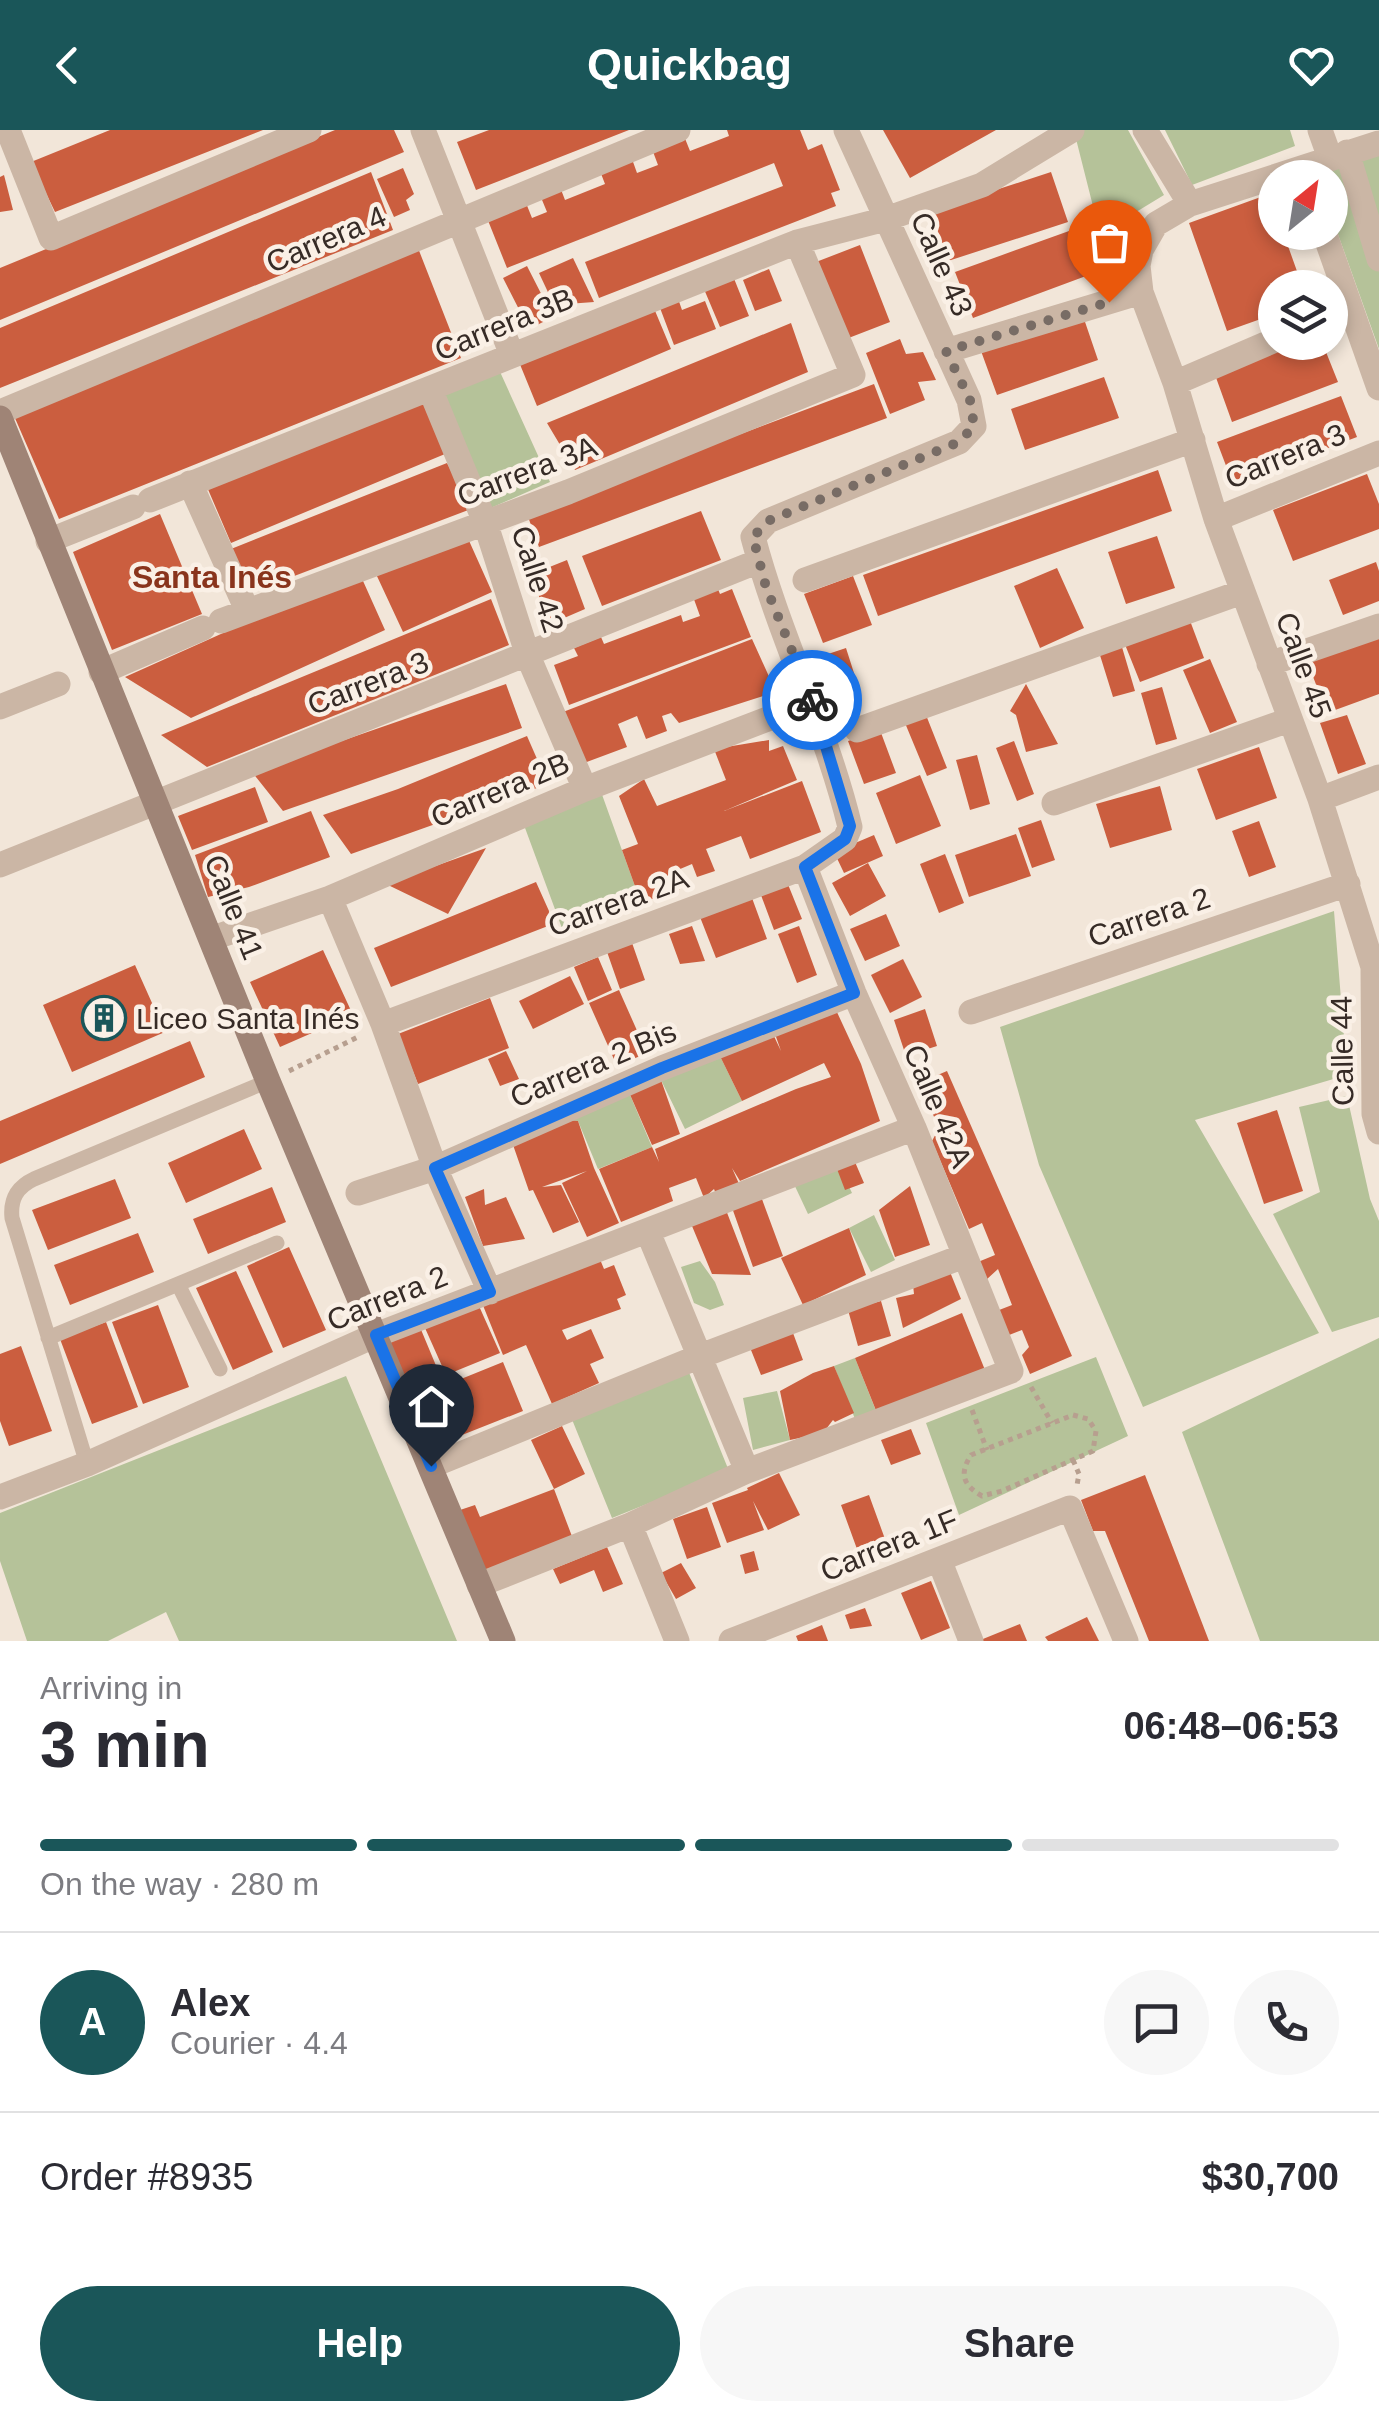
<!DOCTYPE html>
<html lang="en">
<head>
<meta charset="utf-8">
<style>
  :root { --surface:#fff; --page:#f7f7f7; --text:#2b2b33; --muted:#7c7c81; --line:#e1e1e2; --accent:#1a5659 }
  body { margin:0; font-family:Helvetica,sans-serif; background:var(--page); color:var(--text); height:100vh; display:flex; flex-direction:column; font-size:38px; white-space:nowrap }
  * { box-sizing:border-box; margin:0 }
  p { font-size:32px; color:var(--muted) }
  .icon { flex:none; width:55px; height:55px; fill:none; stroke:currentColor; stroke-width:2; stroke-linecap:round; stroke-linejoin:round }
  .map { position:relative; height:1511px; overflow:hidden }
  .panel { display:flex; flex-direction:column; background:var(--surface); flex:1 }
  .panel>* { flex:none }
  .needle { width:65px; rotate:30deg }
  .controls { position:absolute; left:1258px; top:30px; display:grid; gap:20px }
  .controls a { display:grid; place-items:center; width:90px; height:90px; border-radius:50%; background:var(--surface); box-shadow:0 5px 15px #0003; font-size:50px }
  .pin { position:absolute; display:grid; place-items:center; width:85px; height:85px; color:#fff; margin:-102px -42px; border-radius:50% 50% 50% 0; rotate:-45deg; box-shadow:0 0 10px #0007 }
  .pin .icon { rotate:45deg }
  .courier { position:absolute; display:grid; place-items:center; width:100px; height:100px; margin:-50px; border:8px solid #1a73e8; border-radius:50%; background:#fff; color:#222; box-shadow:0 2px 12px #0007 }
  .summary em { font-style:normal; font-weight:800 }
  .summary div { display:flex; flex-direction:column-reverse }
  .summary { display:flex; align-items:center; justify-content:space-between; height:170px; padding:0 40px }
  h1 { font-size:65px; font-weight:800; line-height:75px }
  .bar { display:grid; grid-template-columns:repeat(4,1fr); gap:15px 10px; align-content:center; height:120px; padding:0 40px }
  .bar i { height:12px; border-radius:8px; background:var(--line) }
  .bar .current { background:var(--accent) }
  .bar p { grid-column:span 4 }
  .line { display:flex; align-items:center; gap:25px; padding:0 40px; border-top:2px solid var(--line) }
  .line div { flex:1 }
  .round { display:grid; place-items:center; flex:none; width:105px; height:105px; border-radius:52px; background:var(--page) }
  .primary-button { display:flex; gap:20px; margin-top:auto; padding:20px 40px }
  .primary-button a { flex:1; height:115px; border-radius:60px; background:var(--accent); color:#fff; font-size:40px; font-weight:800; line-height:115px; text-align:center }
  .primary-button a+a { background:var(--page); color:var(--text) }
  header { display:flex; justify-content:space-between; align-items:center; height:130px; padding:0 40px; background:var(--accent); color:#fff; font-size:45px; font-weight:800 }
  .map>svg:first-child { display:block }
  .green { fill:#b5c299 }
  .building { fill:#cb5e3f }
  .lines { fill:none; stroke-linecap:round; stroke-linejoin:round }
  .path { stroke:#b79f8f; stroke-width:5; stroke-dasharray:5 5; stroke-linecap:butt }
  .lane { stroke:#cbb6a5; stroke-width:15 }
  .street { stroke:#cbb6a5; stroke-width:25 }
  .secondary { stroke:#9f8476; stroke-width:25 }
  .done { stroke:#786c65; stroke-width:10; stroke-dasharray:0 18 }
  .route { stroke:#1a73e8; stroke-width:12 }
  .labels { text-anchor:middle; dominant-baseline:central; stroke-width:9; stroke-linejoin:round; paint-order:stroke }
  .street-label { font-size:30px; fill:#362b26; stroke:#faf0e6 }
  .poi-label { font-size:30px; fill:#362b26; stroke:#faf0e6; text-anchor:start }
  .neighbourhood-label { font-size:32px; font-weight:bold; fill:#89341c; stroke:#faf0e6 }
</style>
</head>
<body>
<header><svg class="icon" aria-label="back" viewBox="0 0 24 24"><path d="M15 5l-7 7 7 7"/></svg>Quickbag<svg class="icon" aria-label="heart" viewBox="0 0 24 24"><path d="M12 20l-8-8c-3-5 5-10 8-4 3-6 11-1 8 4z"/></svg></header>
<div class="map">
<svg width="1379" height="1511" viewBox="0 0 1379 1511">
  <rect width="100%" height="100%" fill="#f2e6d9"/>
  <!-- green -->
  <path class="green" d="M1076,0H1128L1164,65L1100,104L1074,1Z
    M1165,0H1290L1295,16L1192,55Z
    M1379,15V219L1330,82V48L1318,47L1314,37Z
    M496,233L550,352L484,381L435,261Z
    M600,659L641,773L563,801L521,687Z
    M1334,781L1347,945L1195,990L1319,1203L1143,1277L1039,1035L1000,897Z
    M718,922L742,971L685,999L661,950Z
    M628,960L652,1017L598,1039L578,991L565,990Z
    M1347,966L1370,1069L1379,1091V1187L1332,1202L1273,1084L1320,1062L1299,977Z
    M837,1031L852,1063L808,1084L793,1052Z
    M874,1085L895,1130L871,1142L849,1098Z
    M700,1131L715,1152L724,1175L710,1180L694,1173L681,1137Z
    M1379,1208V1511H1260L1182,1302Z
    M1096,1227L1128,1306L959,1385L926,1293Z
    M855,1228L878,1286L857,1294L834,1236Z
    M688,1240L729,1341L612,1388L571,1287Z
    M346,1246L457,1511H179L166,1482L108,1511H27L0,1431V1383Z
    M777,1261L790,1310L753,1320L743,1268Z"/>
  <!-- building -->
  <path class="building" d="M110,0H263L55,82L31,32Z
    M335,0H394L404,22L0,190V138Z
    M489,0H629L476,60L457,12Z
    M727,0H800L808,20L822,14L840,60L831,63L836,76L599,168L585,132L783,56L774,33L507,138L487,88L526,73L532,88L547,82L540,65L560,57L565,70L605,54L600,41L632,29L637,43L658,35L652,19L684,6L690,21L729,6Z
    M883,0H996L910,48Z
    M403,38L414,64L406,70L410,80L394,87L377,49Z
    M371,42L393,100L0,258V198Z
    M1051,42L1068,92L948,131L931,81Z
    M4,45L13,80L0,82V47Z
    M1269,64L1275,80V102H1283L1303,158H1275V184L1227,201L1189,93Z
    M1069,101L1086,146L973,188L955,142Z
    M860,115L890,192L846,209L816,132Z
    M418,118L461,228L59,389L11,279Z
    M573,128L594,172L554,175L539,143Z
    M527,136L553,187L529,199L503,148Z
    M769,139L782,171L755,181L743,150Z
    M731,141L749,186L720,197L701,152Z
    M676,163L682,180L705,171L716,199L674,215L657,170Z
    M653,176L671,219L537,276L519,232Z
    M1083,186L1098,230L997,265L981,221Z
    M791,193L808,242L575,340L547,293Z
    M900,209L906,224L923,222L936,250L918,252L925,270L890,284L866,223Z
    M1295,212H1322L1338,252L1232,292L1214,242Z
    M1104,247L1119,288L1025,320L1011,279Z
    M874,254L887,288L539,417L527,384Z
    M1341,266L1357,307L1233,354L1217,312Z
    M421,268L445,324L231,413L207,357Z
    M447,333L471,379L252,462L231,419Z
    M1158,340L1172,381L878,486L863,445Z
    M1367,344L1379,374V399L1293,431L1273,380Z
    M701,381L721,430L602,476L582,426Z
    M160,384L202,484L112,520L73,422Z
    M466,404L492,462L403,502L376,444Z
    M1157,406L1175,458L1126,474L1108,422Z
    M567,430L585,479L548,495L532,444Z
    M1376,432L1379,441V471L1343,485L1329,450Z
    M1057,438L1084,498L1040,518L1014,456Z
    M359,442L385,500L191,588L125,547Z
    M853,446L872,495L823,513L804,464Z
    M715,452L720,464L732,459L751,507L569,575L554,535L578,526L574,518L601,507L604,514L681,485L683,492L700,486L691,461Z
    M491,469L509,515L207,637L161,605Z
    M1189,488L1204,528L1140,552L1124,512Z
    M1379,505V564L1327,583L1307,531Z
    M1119,507L1135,561L1113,567L1099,522Z
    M752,509L776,562L679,593L671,583L662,586L667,601L646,609L637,586L618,594L627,617L584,633L563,582Z
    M846,518L861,565L841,572L825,525Z
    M1210,529L1237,592L1210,603L1183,540Z
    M506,554L522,598L283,681L252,642Z
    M1026,554L1058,614L1026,622L1016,585L1010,581Z
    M1162,557L1177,609L1156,615L1141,563Z
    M926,585L947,638L927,646L905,593Z
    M1347,585L1366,634L1338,644L1320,593Z
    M880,600L896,643L864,654L848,611Z
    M527,606L548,654L351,724L323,685L398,659Z
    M769,610V621L783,616L797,650L724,681L802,651L821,702L750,729L741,706L706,719L715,741L697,747L692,734L673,742L680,759L641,773L622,720L638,714L619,666L644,649L657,676L726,650L714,619Z
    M1014,611L1034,664L1017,671L996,618Z
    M1259,617L1277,668L1216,690L1197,639Z
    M977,625L990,674L970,680L956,630Z
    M920,645L941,696L896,714L876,663Z
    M1160,656L1172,700L1110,718L1096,674Z
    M255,657L268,692L192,720L178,686Z
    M311,681L330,727L249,757L208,767L195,725Z
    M1041,690L1055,730L1032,738L1018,698Z
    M1259,691L1276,737L1249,747L1232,701Z
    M1016,704L1031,746L969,767L955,725Z
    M874,705L883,726L844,743L834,722Z
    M486,718L448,784L388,755L427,739Z
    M945,724L964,773L939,783L920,734Z
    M868,733L886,766L850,786L832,753Z
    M785,747L802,789L774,800L758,757Z
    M536,752L549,781L548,796L391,857L374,818Z
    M752,768L767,809L716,828L700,787Z
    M886,784L900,816L865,831L850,799Z
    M692,796L705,831L680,834L669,804Z
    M799,796L817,845L797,853L778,804Z
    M631,810L645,850L620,859L606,819Z
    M323,820L353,885L280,917L250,852Z
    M598,827L612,860L588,871L574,837Z
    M903,829L922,867L890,883L871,845Z
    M135,835L165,902L72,942L43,875Z
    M570,846L584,874L533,899L519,871Z
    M619,860L647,923L617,936L589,873Z
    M490,868L509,918L418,954L398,904Z
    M925,879L937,916L906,926L894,890Z
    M836,880L861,934L880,991L740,1051L732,1038L740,1056L718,1069L714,1059L704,1068L696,1048L669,1058L673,1071L621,1092L599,1039L652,1017L659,1032L655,1019L796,959L831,947L824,933L742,971L718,922L772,902L781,921L775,904Z
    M190,911L205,947L0,1034V991Z
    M506,921L519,949L500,956L488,929Z
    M947,941L1072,1226L1030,1244L1022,1225L1029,1217L1022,1200L1004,1207L994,1182L1012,1175L998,1139L986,1150L978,1132L995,1125L982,1093L969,1099L932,1011L939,998L919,953Z
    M661,950L680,1004L652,1015L628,960Z
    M1277,980L1303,1061L1264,1074L1237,993Z
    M565,990L578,991L594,1038L619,1093L587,1107L562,1053L587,1041L542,1057L561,1055L579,1092L553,1103L533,1060L529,1061L512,1012Z
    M244,999L262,1039L186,1073L168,1033Z
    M855,1032L864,1053L845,1060L837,1039Z
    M115,1049L131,1088L48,1120L32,1080Z
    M910,1056L930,1115L895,1127L879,1080Z
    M272,1057L286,1092L208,1124L193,1089Z
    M484,1059L485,1075L506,1067L525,1109L483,1116L465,1067Z
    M759,1061L783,1126L753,1137L730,1072Z
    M726,1080L751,1145L712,1144L692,1096Z
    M849,1098L866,1145L803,1175L781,1128Z
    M138,1103L154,1142L70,1175L54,1135Z
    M289,1117L326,1200L283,1218L247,1136Z
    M599,1127L604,1139L614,1135L626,1165L617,1169L621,1179L562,1200L567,1210L591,1199L604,1228L590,1234L599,1253L552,1274L526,1215L503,1225L482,1173Z
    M948,1137L961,1169L903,1198L896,1168L914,1164L913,1155Z
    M236,1141L273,1222L233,1240L196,1158Z
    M881,1171L891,1206L858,1216L848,1180Z
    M158,1175L189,1257L143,1274L112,1192Z
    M479,1176L500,1223L446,1245L425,1198Z
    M962,1183L987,1245L879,1288L855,1228Z
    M417,1190L442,1250L411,1263L386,1202Z
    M106,1192L138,1277L92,1294L60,1209Z
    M793,1203L803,1230L761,1245L749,1215Z
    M21,1216L52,1301L9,1316L0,1291V1224Z
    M503,1232L523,1281L462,1305L446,1264L464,1257L461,1249Z
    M834,1236L854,1283L835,1292L833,1290L823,1303L790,1310L780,1261L813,1243Z
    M562,1296L585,1344L554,1359L531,1310Z
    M911,1299L921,1324L891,1335L881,1310Z
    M779,1343L800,1385L768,1400L753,1371L764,1400L727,1413L712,1373L748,1360L747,1358Z
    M1145,1345L1209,1511H1149L1105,1401H1093L1081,1370Z
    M554,1359L573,1409L482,1444L457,1381L475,1375L480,1387Z
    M869,1365L885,1409L857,1419L841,1375Z
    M707,1377L721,1417L687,1429L673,1389Z
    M607,1417L623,1454L603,1462L594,1440L560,1454L553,1439Z
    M754,1421L759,1440L745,1444L740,1425Z
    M681,1433L696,1458L676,1469L661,1443Z
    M931,1451L950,1498L921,1510L901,1463Z
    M865,1478L872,1496L850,1499L845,1485Z
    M1087,1487L1099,1511H1048L1045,1507Z
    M1020,1494L1027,1511H978Z
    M822,1495L828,1511H798L796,1506Z"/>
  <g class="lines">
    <!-- path -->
    <path class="path" d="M289,941L360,906
      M1031,1257L1052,1293
      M972,1280L987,1320
      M1073,1285L1088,1289L1096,1301L1093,1321L1002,1361L982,1366C963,1355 959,1344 971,1325Z
      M1073,1330L1079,1344L1077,1355"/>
    <!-- lane -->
    <path class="lane" d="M178,1154L220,1239
      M48,1208L277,1113
      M87,1334L12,1088C10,1069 17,1057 34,1049L268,951"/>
    <!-- street -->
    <path class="street" d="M8,0L51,108L309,0
      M423,0L512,225
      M1145,0L1190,74
      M1320,0L1330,28
      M1379,13L1190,74L1156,94L1141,120L1138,136L1141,162L1175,253L1216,389L1320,669L1373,837L1374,984L1379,1002
      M1347,22L1379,129
      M1324,102L1379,258
      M946,221L1141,162
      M1175,253L1275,210
      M430,259L485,392L528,526L585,659
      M0,282L678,0
      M190,353L247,480
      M150,370L797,112L886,89L982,55L1072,0
      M1216,389L1379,323
      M48,411L133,377
      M805,450L1193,310
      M221,491L568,362L853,245L797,112
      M1269,534L1379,496
      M101,542L203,498
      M0,577L58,554
      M857,600L1242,462
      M1320,669L1379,647
      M1054,673L1289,590
      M0,735L759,431
      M330,768L383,894L435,1038L490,1162
      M213,808L330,768L585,659L812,572
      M971,882L1348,754
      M383,894L805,737L845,709L850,697C826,597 779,506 753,407L768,391L959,312L974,296L969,270L846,0
      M358,1063L435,1038L662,938L854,863
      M648,1102L747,1341
      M431,1336L698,1227L964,1126
      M0,1367L87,1334L376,1205L914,998
      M630,1395L677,1511
      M940,1432L971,1511
      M479,1455L630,1395L747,1341L1011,1241L914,998L854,863L805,737
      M731,1511L1070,1378L1126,1511"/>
    <!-- secondary -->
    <path class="secondary" d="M0,288L268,951L503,1511"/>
  </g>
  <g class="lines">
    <!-- done -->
    <path class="done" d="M812,570L766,457L753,407L768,391L959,312L974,296L970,270L946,221L1109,172"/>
    <!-- route -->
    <path class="route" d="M431,1336L376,1205L490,1162L435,1038L662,938L854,863L805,737L845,709L850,696L812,570"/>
  </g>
  <!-- icons -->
  <defs>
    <symbol id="building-ring" viewBox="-11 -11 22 22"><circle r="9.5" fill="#faf0e6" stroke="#1a5659" stroke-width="1.5"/><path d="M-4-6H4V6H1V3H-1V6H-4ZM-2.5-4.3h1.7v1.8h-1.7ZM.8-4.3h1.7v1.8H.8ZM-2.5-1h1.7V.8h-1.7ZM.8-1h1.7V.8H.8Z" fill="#1a5659"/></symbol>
  </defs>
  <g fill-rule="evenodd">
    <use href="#building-ring" x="79" y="863" width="50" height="50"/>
  </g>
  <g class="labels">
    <!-- street labels -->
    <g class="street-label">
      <text transform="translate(326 109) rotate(-23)">Carrera 4</text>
      <text transform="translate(942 134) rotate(66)">Calle 43</text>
      <text transform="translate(504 194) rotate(-22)">Carrera 3B</text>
      <text transform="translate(1285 326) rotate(-22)">Carrera 3</text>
      <text transform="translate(527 341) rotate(-21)">Carrera 3A</text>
      <text transform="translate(538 449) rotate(72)">Calle 42</text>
      <text transform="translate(1304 535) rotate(70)">Calle 45</text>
      <text transform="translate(368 553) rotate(-21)">Carrera 3</text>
      <text transform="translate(500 660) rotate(-23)">Carrera 2B</text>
      <text transform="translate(618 772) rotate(-20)">Carrera 2A</text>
      <text transform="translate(234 777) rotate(68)">Calle 41</text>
      <text transform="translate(1149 787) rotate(-19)">Carrera 2</text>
      <text transform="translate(1342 921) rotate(-91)">Calle 44</text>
      <text transform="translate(593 934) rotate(-23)">Carrera 2 Bis</text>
      <text transform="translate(938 976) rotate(67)">Calle 42A</text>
      <text transform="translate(387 1168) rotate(-22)">Carrera 2</text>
      <text transform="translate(889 1415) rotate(-22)">Carrera 1F</text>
    </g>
    <!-- poi labels -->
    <g class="poi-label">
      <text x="136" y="888">Liceo Santa Inés</text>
    </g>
    <!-- neighbourhood labels -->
    <g class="neighbourhood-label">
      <text x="212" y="447">Santa Inés</text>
    </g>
  </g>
</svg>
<div class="controls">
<a><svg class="needle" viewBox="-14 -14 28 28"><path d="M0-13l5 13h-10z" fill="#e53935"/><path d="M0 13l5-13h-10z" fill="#7c7c81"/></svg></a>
<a><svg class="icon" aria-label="layers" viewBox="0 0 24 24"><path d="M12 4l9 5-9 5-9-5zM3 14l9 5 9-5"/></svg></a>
</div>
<div class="pin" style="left:1109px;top:172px;background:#ea580c"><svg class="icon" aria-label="bag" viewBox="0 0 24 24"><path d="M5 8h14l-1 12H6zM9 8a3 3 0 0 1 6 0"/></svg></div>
<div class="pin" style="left:431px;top:1336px;background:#1f2937"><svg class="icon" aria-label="home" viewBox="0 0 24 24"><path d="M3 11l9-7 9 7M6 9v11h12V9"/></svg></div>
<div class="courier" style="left:812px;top:570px"><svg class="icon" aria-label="bike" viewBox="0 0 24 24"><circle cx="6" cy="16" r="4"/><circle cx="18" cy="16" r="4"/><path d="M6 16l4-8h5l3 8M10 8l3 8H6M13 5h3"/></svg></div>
</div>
<section class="panel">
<div class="summary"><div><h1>3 min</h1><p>Arriving in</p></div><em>06:48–06:53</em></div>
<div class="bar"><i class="current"></i><i class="current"></i><i class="current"></i><i></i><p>On the way · 280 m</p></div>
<div class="line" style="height:180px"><b class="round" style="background:var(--accent);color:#fff">A</b><div><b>Alex</b><p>Courier · 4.4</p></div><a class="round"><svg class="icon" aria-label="chat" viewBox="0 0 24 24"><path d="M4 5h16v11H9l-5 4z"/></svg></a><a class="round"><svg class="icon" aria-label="phone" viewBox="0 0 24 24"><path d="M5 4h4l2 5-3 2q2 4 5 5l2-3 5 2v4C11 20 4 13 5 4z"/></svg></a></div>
<div class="line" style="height:130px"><div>Order #8935</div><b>$30,700</b></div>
<div class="primary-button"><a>Help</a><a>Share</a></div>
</section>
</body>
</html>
